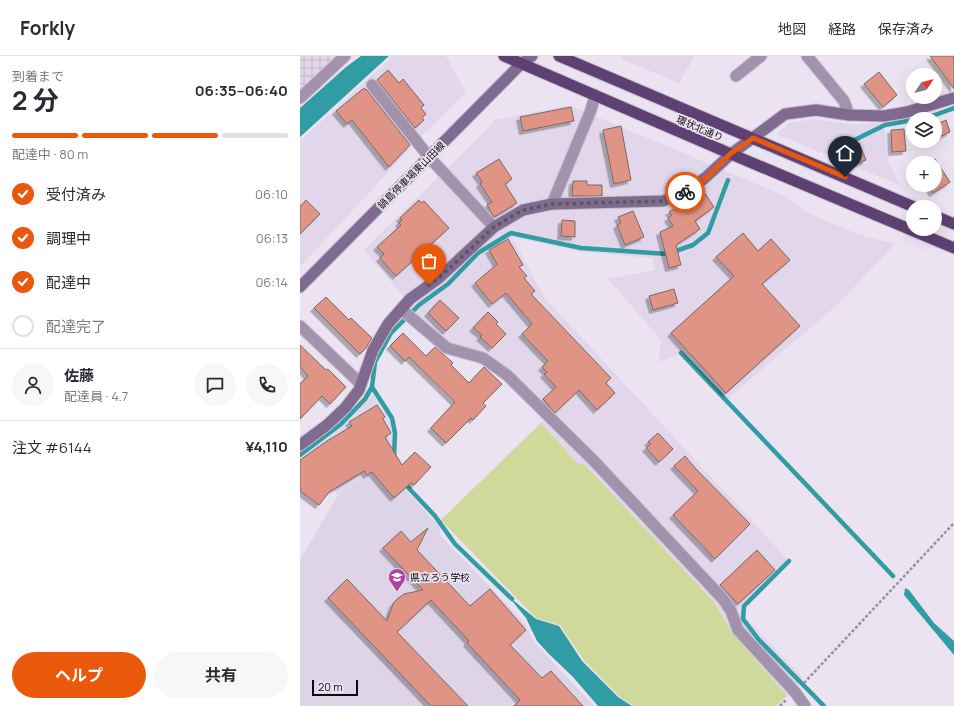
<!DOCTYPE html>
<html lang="ja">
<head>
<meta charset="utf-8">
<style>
  :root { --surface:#fff; --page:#f7f7f7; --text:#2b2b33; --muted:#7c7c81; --line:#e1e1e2; --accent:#ea580c }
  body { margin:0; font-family:Manrope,"Noto Sans JP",sans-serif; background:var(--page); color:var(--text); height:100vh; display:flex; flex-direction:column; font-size:15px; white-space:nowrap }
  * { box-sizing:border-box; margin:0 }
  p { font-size:13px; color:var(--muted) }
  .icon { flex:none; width:22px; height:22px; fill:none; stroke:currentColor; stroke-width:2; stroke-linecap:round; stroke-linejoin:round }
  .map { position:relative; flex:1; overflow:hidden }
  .drawer { display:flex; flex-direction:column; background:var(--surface); width:300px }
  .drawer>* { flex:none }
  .needle { width:26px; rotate:55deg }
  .buttons { position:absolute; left:606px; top:12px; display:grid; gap:8px }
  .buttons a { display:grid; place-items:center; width:36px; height:36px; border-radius:50%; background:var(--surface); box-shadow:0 4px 16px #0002; font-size:20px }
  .scale { position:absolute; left:12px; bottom:10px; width:46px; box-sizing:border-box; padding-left:4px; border:2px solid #0d0a0f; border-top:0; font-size:11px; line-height:14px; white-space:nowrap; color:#0d0a0f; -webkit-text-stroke:3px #ebe3f1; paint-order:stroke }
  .pin { position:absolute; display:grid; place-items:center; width:34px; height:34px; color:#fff; margin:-41px -17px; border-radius:50% 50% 50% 0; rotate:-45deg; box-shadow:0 0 4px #0007 }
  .pin .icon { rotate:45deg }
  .courier { position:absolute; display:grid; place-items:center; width:40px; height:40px; margin:-20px; border:3px solid #ea580c; border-radius:50%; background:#fff; color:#222; box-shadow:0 1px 5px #0007 }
  .headline em { font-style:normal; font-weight:700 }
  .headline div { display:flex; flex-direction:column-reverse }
  .headline { display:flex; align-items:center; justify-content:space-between; height:68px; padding:0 12px }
  h1 { font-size:26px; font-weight:700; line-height:30px }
  .bar { display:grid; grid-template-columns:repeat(4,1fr); gap:6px 4px; align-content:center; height:48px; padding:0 12px }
  .bar i { height:5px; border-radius:3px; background:var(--line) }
  .bar .selected { background:var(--accent) }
  .bar p { grid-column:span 4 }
  .line { display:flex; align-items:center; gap:10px; padding:0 12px; border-top:1px solid var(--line) }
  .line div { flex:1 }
  .round { display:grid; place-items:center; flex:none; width:42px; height:42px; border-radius:21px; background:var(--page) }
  ol { padding:0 12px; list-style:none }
  li { display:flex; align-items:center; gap:12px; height:44px }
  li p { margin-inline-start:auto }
  li .icon { padding:4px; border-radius:50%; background:var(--accent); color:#fff; stroke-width:4 }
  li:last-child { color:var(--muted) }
  li i { width:22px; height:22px; border:2px solid var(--line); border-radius:50% }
  .cta { display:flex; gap:8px; margin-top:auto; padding:8px 12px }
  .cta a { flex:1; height:46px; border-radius:24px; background:var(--accent); color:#fff; font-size:16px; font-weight:700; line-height:46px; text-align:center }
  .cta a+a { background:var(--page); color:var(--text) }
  header { display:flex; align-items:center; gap:24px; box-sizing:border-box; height:56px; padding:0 20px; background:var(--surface); border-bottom:1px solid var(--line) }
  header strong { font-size:19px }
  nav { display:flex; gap:22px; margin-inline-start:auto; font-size:14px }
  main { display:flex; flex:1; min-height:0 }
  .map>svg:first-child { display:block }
  .built { fill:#e2d6eb }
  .industrial { fill:url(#industrial-grid) }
  .education { fill:#ded4e8 }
  .park { fill:#cfda9a }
  .water { fill:#309ca3 }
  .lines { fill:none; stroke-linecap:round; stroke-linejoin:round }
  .stream { stroke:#309ca3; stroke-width:4.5 }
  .building { fill:#e09485; stroke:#786865; filter:url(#shadow) }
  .minor-casing { stroke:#c7c0cd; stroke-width:13 }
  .secondary-casing { stroke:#c7c0cd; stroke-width:13 }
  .trunk-casing { stroke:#c7c0cd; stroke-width:13 }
  .path { stroke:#97919c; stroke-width:2.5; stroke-dasharray:3 2; stroke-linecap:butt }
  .minor { stroke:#a292ad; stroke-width:11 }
  .secondary { stroke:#816a90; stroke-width:11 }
  .trunk { stroke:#5f4072; stroke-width:11 }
  .done { stroke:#5b565e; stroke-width:4; stroke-dasharray:0 7.2 }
  .route { stroke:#ea580c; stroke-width:5 }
  .labels { text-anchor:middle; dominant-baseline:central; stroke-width:3.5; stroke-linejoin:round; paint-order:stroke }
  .street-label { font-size:10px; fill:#0d0a0f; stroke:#ebe3f1 }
  .poi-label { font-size:10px; fill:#0d0a0f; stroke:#ebe3f1; text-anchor:start }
</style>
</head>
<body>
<header>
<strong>Forkly</strong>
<nav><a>地図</a><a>経路</a><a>保存済み</a></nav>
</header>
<main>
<section class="drawer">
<div class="headline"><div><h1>2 分</h1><p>到着まで</p></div><em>06:35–06:40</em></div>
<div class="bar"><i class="selected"></i><i class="selected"></i><i class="selected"></i><i></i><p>配達中 · 80 m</p></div>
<ol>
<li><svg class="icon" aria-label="check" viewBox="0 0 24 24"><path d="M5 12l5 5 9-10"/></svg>受付済み<p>06:10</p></li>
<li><svg class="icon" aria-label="check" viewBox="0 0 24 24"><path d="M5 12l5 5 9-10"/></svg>調理中<p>06:13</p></li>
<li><svg class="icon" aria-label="check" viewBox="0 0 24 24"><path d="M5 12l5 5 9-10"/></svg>配達中<p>06:14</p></li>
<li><i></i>配達完了</li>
</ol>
<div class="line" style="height:72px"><a class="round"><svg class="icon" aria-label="person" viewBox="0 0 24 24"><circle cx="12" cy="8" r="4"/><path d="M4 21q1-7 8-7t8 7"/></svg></a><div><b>佐藤</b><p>配達員 · 4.7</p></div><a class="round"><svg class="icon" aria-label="chat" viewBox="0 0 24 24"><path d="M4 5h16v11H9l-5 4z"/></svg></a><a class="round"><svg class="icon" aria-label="phone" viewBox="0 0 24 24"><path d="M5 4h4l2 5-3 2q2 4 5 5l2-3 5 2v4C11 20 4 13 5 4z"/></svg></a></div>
<div class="line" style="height:52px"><div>注文 #6144</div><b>¥4,110</b></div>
<div class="cta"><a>ヘルプ</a><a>共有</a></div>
</section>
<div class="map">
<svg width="654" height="650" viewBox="0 0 654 650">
  <defs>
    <pattern id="industrial-grid" width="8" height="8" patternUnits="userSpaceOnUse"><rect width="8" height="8" fill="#e2d6eb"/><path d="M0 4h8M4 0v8" fill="none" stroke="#c1b6c8"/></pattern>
    <filter id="shadow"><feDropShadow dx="-3.5" dy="3.5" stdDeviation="0" flood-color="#0004"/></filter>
  </defs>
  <rect width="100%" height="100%" fill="#ebe3f1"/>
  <!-- built -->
  <path class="built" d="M93,0H146L166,37L117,85L0,211V85Z
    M321,0H395L379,27L321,3Z
    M269,49L483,139L506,156L557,178L595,188L536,250L426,344L382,297L359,306L361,284L308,223L355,214L352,202L282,196L212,181L244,241L489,505L444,550L446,562L503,622L487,640L476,650H334L320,641L284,604L260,569L236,562L141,464L250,358L200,308L148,289L99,247L104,241L64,194L187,73L194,64Z
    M513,63L552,68L584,67L587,102L599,129L476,78L489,67Z
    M73,338L89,361L93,381L89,416L59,426L38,439L0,400V399L54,357Z"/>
  <!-- industrial -->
  <path class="industrial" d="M0,0H40L0,36Z"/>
  <!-- education -->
  <path class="education" d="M89,416L141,472L139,478L225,567L234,586L294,650H0V504L38,439L59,426Z"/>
  <!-- park -->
  <path class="park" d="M241,367L277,407L285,409L413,545L431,575L487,640L476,650H334L320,641L284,604L260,569L236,562L141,464Z"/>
  <!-- water -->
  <path class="water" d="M61,0H89L0,81V52L46,11Z
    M605,532L609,534L634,567L654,585V599L604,539Z
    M208,540L236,563L259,570L282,605L318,641L332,650H298L273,621L249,598L237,585L226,562Z"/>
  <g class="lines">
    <!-- stream -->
    <path class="stream" d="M616,63L635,59L654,52
      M530,96L585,69L613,64
      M381,297L593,520
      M72,331L92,362L95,377L94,401
      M0,399L41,368L65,343L72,331L75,306L91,277L119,249L148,228L178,197L211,177L281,192L367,198L393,189L408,177L428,124
      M103,426L135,460L155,488L212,543
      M489,505L444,550L443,563L459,584L524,650"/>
  </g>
  <!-- building -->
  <path class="building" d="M630,0H654V33Z
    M88,14L99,27L103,23L124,49L121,52L126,58L122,62L124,64L115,72L77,24Z
    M579,16L597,39L583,51L564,28Z
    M64,32L65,34L66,33L110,89L89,111L52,64L47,68L36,55Z
    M271,51L274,65L223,75L220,61Z
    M646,64L650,76L635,83V69Z
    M321,70L331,124L314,128L303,74Z
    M604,73L606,95L592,96L591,74Z
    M559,87L566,104L556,108L534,98Z
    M199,103L212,123L205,128L217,147L194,161L187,149L192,146L180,128L182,126L176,117Z
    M635,103L650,126L633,137L628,129H635V107H629Z
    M273,125H287V129H302V140H272Z
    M404,136L414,151L395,165L400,173L376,189L381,209L369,212L360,176L373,170L368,162L372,159L369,156L383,147L385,150Z
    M6,144L20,158L0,178V151Z
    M119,144L121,147L124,145L149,172L96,220L80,202L84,198L77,191L101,169L99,167L102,164L100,162Z
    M333,155L344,181L325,189L317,169L321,167L318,161Z
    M262,164L275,165V181L261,180Z
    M443,177L458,195L471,183L490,204L462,228L500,270L426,337L371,277L434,220L416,201Z
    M208,183L223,209L219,211L227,220L224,222L235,235L231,238L311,322L306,327L315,337L297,354L279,334L255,357L243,343L256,331L244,318L247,316L242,311L248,305L222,278L232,268L206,237L192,248L175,227L197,208L189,194Z
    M374,233L378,247L353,254L349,240Z
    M26,241L49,264L51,262L72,282L66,292L60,298L14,252Z
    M140,244L159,262L146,275L128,257Z
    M188,256L198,266L196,268L206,278L192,292L180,281L182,279L173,272Z
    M103,277L126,300L135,291L153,307L151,309L169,327L184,311L202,328L183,347L186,350L173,364L171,362L146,387L131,372L155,346L109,301L105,305L90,290Z
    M0,289L26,314L28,313L46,331L30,348L22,340L0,363V328L8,320L0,311Z
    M77,349L85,361L83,363L91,377L85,381L102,409L115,396L131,411L114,429L111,427L94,442L72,416L67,419L64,415L29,436L19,449L0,435V404L27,385L52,370L49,366Z
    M358,377L373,393L359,406L346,392L351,388L348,386Z
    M385,400L396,413L450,468L415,503L373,459L398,435L374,410Z
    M128,472L117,494L170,550L190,533L226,574L210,589L242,622L251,615L283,650H214L220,644L167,587L169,585L131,544L97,576L168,650H131L28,542L47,523L87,565L93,548L97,543L104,538L123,534L83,492L101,475L111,486Z
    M457,494L475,514L438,548L420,529Z"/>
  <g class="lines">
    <defs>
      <path id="minor" d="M507,0L544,45L549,59
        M436,20L461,0
        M72,29L129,101L194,171
        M0,42L45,0
        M252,148L291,54L295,39
        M101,253L147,292L183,302L207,319L294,405L423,543L431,555L438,574L495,636L505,650
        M0,270L61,328"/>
      <path id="secondary" d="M0,231L221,8L232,0
        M0,389L27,369L45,352L59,334L73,294L88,268L110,243L139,222L194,171L223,154L252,148L363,145L386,136L405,122L431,98L485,58L516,54L549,59L584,60L607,56L654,42"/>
      <path id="trunk" d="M204,0L431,98L654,192
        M259,0L614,151
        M635,160L654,168"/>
    </defs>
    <!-- minor casing -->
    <use href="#minor" class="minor-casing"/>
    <!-- secondary casing -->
    <use href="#secondary" class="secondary-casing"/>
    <!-- trunk casing -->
    <use href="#trunk" class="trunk-casing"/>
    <!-- path -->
    <path class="path" d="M504,627L654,467
      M480,650L486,644"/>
    <!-- minor -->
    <use href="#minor" class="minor"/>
    <!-- secondary -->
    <use href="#secondary" class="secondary"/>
    <!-- trunk -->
    <use href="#trunk" class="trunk"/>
  </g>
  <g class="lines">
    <!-- done -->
    <path class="done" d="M129,229L139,222L194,171L223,154L252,148L363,145L385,136"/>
    <!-- route -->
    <path class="route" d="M385,136L406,122L430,98L453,82L545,121"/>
  </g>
  <!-- icons -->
  <defs>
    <symbol id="school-pin" viewBox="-11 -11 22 30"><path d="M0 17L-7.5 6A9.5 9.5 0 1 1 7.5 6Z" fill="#ac41a2" stroke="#ebe3f1"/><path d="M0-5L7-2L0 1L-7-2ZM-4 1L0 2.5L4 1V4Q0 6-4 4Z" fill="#fff"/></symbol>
  </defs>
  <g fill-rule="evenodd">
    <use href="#school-pin" x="87" y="511" width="20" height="27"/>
  </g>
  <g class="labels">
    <!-- street labels -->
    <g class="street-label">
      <text transform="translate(400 72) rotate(23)">環状北通り</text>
      <text transform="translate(111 119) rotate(-45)">鍋島停車場東山田線</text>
    </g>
    <!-- poi labels -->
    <g class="poi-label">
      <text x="110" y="521">県立ろう学校</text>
    </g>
  </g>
</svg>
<div class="buttons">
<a><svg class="needle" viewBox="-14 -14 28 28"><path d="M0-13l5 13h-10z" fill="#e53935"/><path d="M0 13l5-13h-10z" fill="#7c7c81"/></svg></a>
<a><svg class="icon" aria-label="layers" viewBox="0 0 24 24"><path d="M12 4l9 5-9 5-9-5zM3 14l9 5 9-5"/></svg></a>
<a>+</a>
<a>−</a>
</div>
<div class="scale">20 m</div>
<div class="pin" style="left:129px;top:229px;background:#ea580c"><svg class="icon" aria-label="bag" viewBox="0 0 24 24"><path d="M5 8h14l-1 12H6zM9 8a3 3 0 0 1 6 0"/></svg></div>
<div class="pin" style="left:545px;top:121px;background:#1f2937"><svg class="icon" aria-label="home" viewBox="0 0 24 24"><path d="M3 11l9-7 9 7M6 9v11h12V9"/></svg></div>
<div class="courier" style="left:385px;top:136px"><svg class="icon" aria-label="bike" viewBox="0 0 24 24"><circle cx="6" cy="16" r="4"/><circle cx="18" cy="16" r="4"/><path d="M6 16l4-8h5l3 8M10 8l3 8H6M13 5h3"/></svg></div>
</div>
</main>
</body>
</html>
